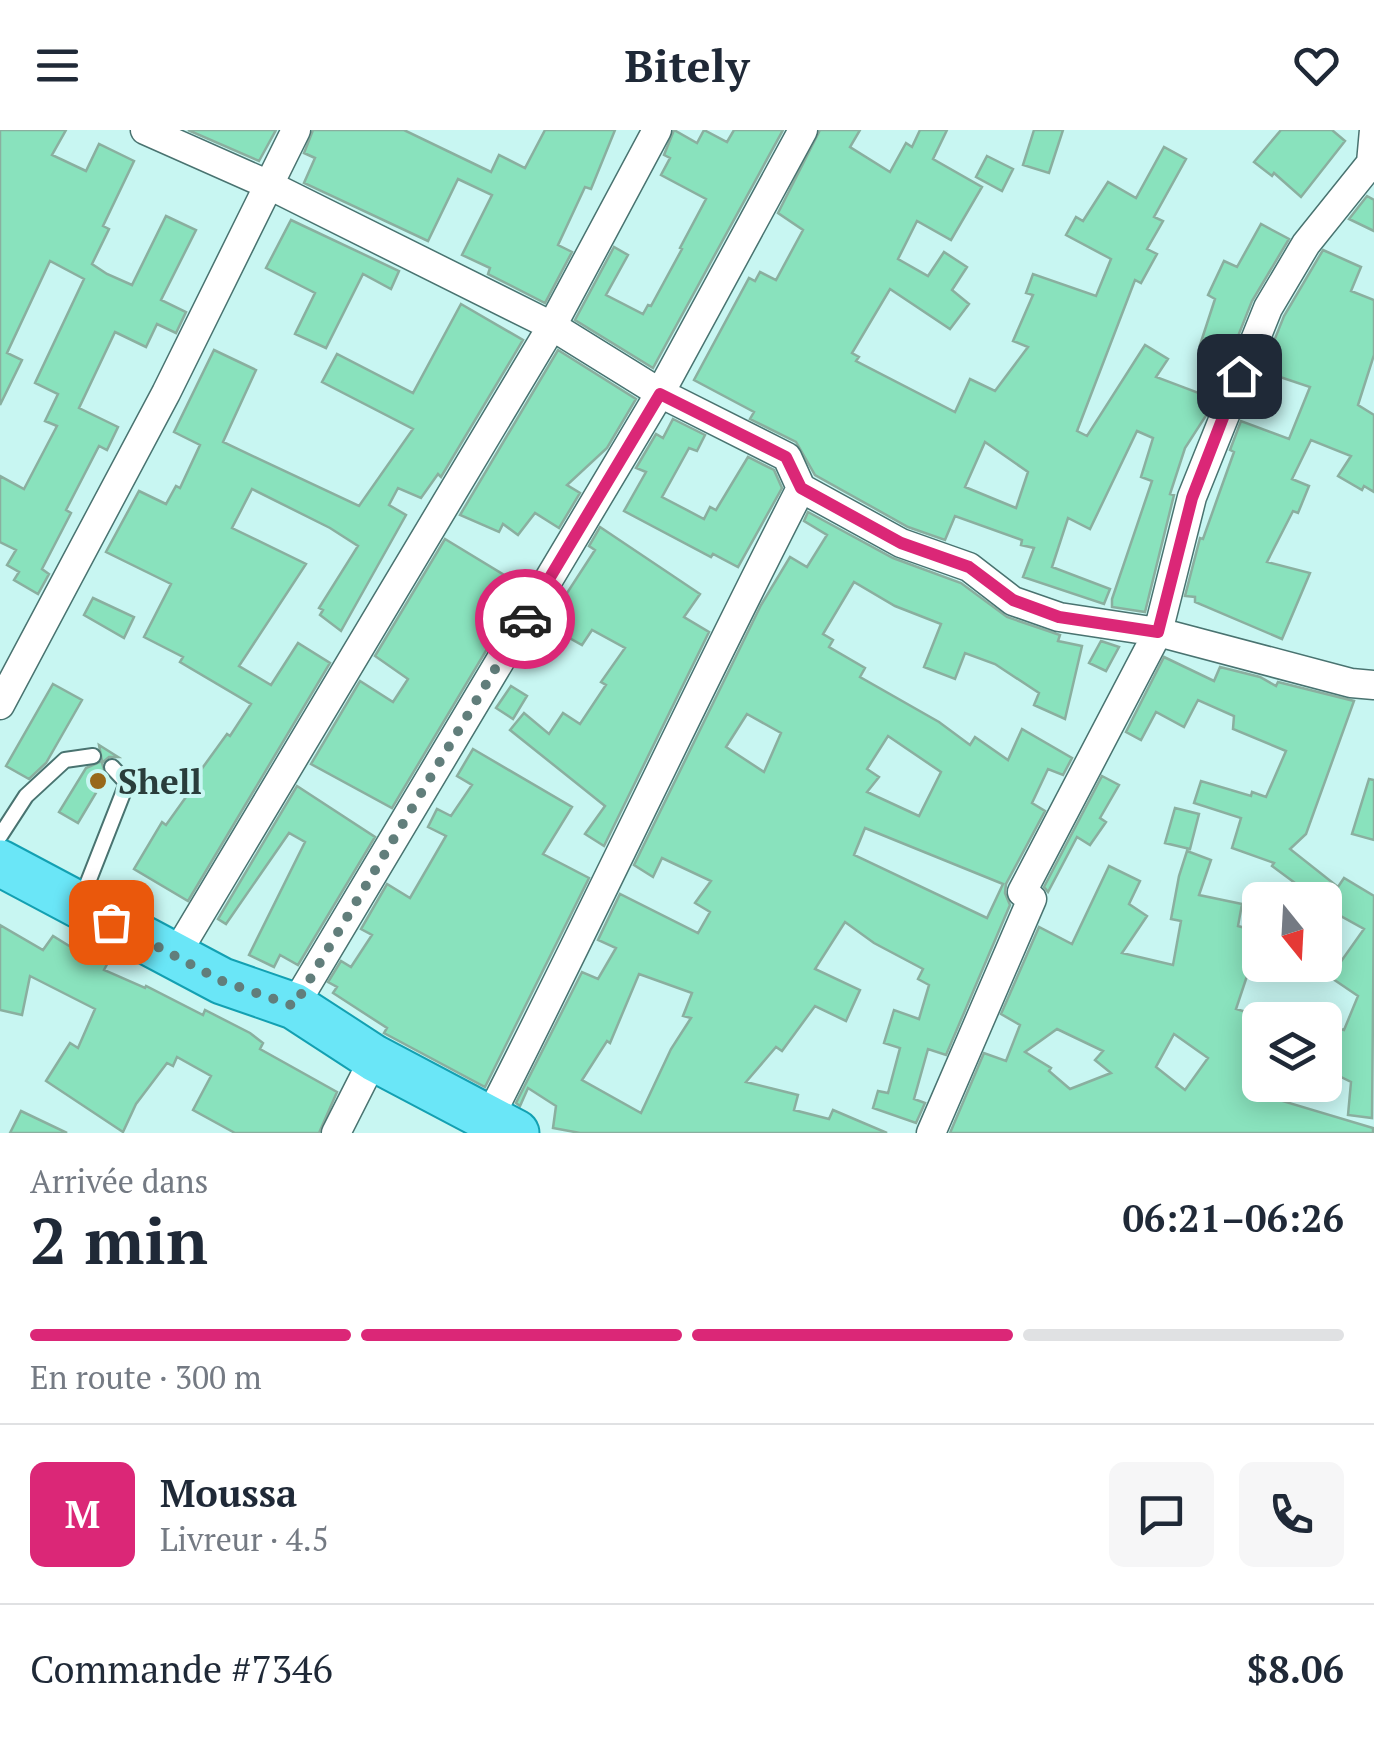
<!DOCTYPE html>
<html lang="fr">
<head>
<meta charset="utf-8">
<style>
  :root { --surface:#fff; --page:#f6f6f7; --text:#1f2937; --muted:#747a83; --line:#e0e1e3; --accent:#db2777 }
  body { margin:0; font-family:"PT Serif",serif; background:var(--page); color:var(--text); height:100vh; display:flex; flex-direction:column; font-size:38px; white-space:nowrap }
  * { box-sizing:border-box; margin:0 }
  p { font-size:32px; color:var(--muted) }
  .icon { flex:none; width:55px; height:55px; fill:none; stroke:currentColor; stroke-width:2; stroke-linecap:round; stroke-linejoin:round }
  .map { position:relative; height:1003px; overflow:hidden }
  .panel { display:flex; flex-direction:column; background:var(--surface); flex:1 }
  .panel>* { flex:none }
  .needle { width:65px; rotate:162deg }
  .tools { position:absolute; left:1242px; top:752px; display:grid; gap:20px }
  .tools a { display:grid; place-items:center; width:100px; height:100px; border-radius:15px; background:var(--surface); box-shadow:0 5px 25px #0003; font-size:50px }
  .pin { position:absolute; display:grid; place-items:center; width:85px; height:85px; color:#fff; margin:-42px; border-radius:20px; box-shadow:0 5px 15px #0006 }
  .courier { position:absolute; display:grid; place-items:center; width:100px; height:100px; margin:-50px; border:8px solid #db2777; border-radius:50%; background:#fff; color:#222; box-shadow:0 2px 12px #0007 }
  .summary em { font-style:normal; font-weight:800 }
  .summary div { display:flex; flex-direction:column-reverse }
  .summary { display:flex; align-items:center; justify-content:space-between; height:170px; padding:0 30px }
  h1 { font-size:65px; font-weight:800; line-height:75px }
  .bar { display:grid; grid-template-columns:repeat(4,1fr); gap:15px 10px; align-content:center; height:120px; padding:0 30px }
  .bar i { height:12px; border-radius:8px; background:var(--line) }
  .bar .active { background:var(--accent) }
  .bar p { grid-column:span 4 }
  .line { display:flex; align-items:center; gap:25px; padding:0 30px; border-top:2px solid var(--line) }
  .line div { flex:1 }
  .round { display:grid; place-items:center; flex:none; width:105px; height:105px; border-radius:15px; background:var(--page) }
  header { display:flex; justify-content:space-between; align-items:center; height:130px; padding:0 30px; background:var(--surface); font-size:45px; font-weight:800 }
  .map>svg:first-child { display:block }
  .building { fill:#89e2bd; stroke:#8aaf9f; stroke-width:2.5; fill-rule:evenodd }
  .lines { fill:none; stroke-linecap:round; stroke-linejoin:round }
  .lane-casing { stroke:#497370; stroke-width:18 }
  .street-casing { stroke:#497370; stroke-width:31 }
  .primary-casing { stroke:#13a0b2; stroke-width:49 }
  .lane { stroke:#fff; stroke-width:14 }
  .street { stroke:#fff; stroke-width:28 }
  .primary { stroke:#6ae6f7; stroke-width:45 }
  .done { stroke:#617e7b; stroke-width:10; stroke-dasharray:0 18 }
  .route { stroke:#db2777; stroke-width:12 }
  .poi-dot { fill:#98681a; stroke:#c8f6f2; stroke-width:4 }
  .labels { text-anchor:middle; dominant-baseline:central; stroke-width:8; stroke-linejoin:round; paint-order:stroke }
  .poi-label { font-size:35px; font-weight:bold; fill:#2a3d3b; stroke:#c8f6f2; text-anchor:start }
</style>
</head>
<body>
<header><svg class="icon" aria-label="menu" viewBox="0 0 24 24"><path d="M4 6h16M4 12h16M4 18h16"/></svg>Bitely<svg class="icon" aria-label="heart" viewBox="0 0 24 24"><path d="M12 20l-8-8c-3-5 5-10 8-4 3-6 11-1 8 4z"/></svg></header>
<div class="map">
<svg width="1374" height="1003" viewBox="0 0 1374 1003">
  <rect width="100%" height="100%" fill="#c8f6f2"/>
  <!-- building -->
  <path class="building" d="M0,0H66L52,25L86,41L99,14L134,31L103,96L109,99L92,134L107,144L132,155L166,86L196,100L161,170L186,182L176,203L157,194L146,217L115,202L79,278L118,297L107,320L99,316L66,380L71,383L42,439L49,444L38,464L14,450L19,442L7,435L16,420L0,412V346L24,359L57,296L45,291L58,264L35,253L84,149L50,131L7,223L22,230L0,275Z
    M188,0H276L259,31Z
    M313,0H404L491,42L499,25L525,38L545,0H615L591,59L585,57L558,115L572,122L545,173L488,144L490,138L462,125L492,65L458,49L428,111L304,53L315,28L304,23Z
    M674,0L697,13L704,0L727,12L734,0H783L653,238L575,190L614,117L628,125L606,165L643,184L648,175L651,176L682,119L680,118L706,69L661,45L670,28L664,25Z
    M820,0H860L850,17L890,42L906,13L912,17L920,0H947L933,29L982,57L951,110L917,91L898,129L928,146L944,122L967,137L952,160L969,174L950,199L890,159L852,223L859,227L856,231L955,282L970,249L995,261L1028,217L1013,211L1033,165L1026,163L1033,144L1096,166L1111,129L1066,105L1076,87L1083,91L1108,52L1136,68L1164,17L1186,29L1154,87L1163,91L1147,119L1157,124L1141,153L1135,150L1077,301L1087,306L1145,215L1168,229L1156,247L1201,264L1217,221L1200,215L1215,169L1208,165L1224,131L1237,137L1261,94L1289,109L1252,171L1207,284L1185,318L1170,364L1174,365L1145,482L1112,477V469L1152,351L1141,347L1153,308L1137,301L1090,399L1068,388L1052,437L1110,459L1104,474L1023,447L1034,418L1021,415L1022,410L955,386L945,410L908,397L815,345L796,312L750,289L754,282L694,250L749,148L755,151L760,142L776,150L803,100L778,83ZM985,312L1028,342L1016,378L965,357Z
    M1034,0H1063L1049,43L1023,35Z
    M1281,0H1332L1345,11L1301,67L1274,43L1272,46L1254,32Z
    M987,26L1013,39L1002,61L976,47Z
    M1367,66L1374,70V101L1349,89Z
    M291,90L399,141L391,159L363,144L326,218L295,204L315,163L266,138Z
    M1323,120L1361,137L1351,161L1374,170V225L1358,275L1374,285V362L1364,356L1362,360L1338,346L1351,326L1311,310L1292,349L1309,356L1298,383L1293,381L1267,432L1310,443L1282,509L1195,472V467L1185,466L1200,408L1203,409L1220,361L1234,322L1230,320L1241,291L1289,309L1310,257L1262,241L1284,186Z
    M461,174L523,210L441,347L438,344L421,368L398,358L389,375L406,385L341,501L320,485L323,480L319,478L358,416L330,398L252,359L232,398L306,434L239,536L271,555L298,513L330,533L188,771L134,739L162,692L166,695L201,646L198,644L227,604L230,606L251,574L180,532L183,527L144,507L171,454L106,422L139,361L166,374L176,356L180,358L200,315L174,302L214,220L256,240L223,312L359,376L413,299L322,252L337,224L413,263Z
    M558,220L636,269L607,318L567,355L580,363L559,398L535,383L518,405L503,394L499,402L460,385Z
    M673,289L705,305L697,321L689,318L662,367L704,389L710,377L716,380L748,327L774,340L782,358L738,437L713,424L711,427L624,381L646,342L636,338L656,304L663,308Z
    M808,382L893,428L961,453L1007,487L1060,505L1058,511L1082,516L1065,589L1034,575L1039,563L995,534L965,523L955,549L924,537L941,494L895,476L854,452L823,504L833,510L829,517L865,538L860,547L939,592L970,615L975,607L1008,630L1022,599L1072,628L1063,645L1048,639L1032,673L1045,681L1006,754L1005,763L1010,775L946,925L928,919L914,969L925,973L916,993L873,978L878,961L888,963L900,918L884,913L894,880L919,889L929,855L918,849L923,839L874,813L845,792L815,839L860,860L846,891L815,876L782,921L776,917L746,952L798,965L794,980L829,989L833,980L887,1003H580L553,998L556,976L528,958L520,976L516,973L582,842L598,849L616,818L598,810L620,764L698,803L710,782L695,773L711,751L662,728L653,747L634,735L761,475L790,427L807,437L827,405L804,391ZM747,584L781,603L764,642L726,617ZM888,606L941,642L919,686L867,662L879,647L867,639ZM865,698L1003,754L987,788L854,725ZM639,844L692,863L683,886L691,888L671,919L641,983L582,950L607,911L610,913Z
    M600,397L700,464L684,487L709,502L604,716L585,704L605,676L510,600L524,583L549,604L563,583L580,594L606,555L601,552L625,518L592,500L582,515L543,493L554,475L558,477L595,420L589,416Z
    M445,409L524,457L392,678L311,634L360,551L393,572L408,549L375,526Z
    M93,468L134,487L124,508L84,485Z
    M1101,511L1119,517L1106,541L1089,533Z
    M1164,527L1214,551L1220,537L1260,547L1276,556L1278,552L1354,571L1306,704L1290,719L1338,757L1344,748L1374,766L1372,988L1348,985L1351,952L1325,939V895L1344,900L1358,866L1330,847L1364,799L1330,780L1325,770H1318L1272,736L1274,733L1232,718L1241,688L1194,673L1201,651L1251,666L1252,662L1266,667L1286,621L1233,599L1234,586L1198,570L1184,597L1156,582L1141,610L1126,602Z
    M53,554L82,570L46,633L29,649L6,636Z
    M511,556L527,566L513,589L496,578Z
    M99,615L118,627H109L102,633L106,646L78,693L59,682L86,638L102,631Z
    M473,619L572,677L543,724L589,748L485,957L384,903L387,898L333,863L337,857L328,852L341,831L351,837L372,805L361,799L387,754L410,768L446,706L428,697L437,679L451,686L472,655L457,646Z
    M1102,646L1119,655L1100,688L1106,692L1090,715L1077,707L1048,762L1044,757Z
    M1369,649L1374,650V710L1352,704Z
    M297,656L375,707L298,835L280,825L274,837L249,825L305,712L289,703L226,794L218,789Z
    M1175,678L1199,684L1190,719L1165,713Z
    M1187,721L1211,730L1199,765L1242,774L1238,796L1260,802V845L1248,843L1236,879L1270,889L1260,890V914L1253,932L1260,934V955H1283L1279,970L1373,998V1003H950L984,923L1006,931L1020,895L1001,884L1039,797L1072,814L1109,736L1140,751L1129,774L1147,786L1122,823L1173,835L1181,791L1171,789L1179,746ZM1057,899L1103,921L1095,930L1111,943L1070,959L1049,941L1051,938L1025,922ZM1174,904L1208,928L1185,960L1156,937Z
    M0,795L43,820L53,806L79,822L85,810L112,825L104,840L145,858L146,856L203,885L205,880L250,903L263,913L260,919L337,962L319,1003H235L193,980L211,946L177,927L173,936L167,933L136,974L123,1002L46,951L70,913L78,918L95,879L30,846L22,885L0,880Z
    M21,981L67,1003H10Z"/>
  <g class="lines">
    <defs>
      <path id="lane" d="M0,706L26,666L65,630L93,626
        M81,770L127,653L112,637"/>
      <path id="street" d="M145,0L269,55L552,196L660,263L787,327L801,358C694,566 596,779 489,988
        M801,358L901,413L969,437L1013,471L1059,487L1158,502L1351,553L1374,555
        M0,575L166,263L296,0
        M175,826L552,196L657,0
        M294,876L660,263L803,0
        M336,1003L374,928
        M931,1003L1032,769L1022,762L1158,502L1192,367L1268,178L1306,114L1371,33L1374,0"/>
      <path id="primary" d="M0,733L222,851L294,876L374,928L516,1003"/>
    </defs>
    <!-- lane casing -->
    <use href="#lane" class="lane-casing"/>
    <!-- street casing -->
    <use href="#street" class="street-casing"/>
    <!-- primary casing -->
    <use href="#primary" class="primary-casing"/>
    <!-- lane -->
    <use href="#lane" class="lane"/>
    <!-- street -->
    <use href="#street" class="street"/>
    <!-- primary -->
    <use href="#primary" class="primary"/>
  </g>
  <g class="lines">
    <!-- done -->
    <path class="done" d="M111,792L222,851L294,876L525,489"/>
    <!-- route -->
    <path class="route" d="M525,489L660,264L786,327L801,358L901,413L969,437L1013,470L1059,487L1158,502L1192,368L1239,246"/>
  </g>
  <!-- markers -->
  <circle class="poi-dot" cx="98" cy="651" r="10"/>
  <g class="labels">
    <!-- poi labels -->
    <g class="poi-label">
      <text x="118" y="651">Shell</text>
    </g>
  </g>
</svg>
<div class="tools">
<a><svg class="needle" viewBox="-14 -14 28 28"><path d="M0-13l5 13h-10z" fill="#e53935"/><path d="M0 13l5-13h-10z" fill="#747a83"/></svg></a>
<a><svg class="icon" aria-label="layers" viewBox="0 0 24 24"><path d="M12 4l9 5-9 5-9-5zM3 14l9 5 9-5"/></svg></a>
</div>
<div class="pin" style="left:111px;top:792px;background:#ea580c"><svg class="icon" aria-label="bag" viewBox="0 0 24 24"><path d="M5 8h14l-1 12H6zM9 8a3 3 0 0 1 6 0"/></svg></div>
<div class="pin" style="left:1239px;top:246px;background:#1f2937"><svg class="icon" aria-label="home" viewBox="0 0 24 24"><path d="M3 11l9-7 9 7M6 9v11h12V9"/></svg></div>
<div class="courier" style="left:525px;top:489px"><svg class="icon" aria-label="car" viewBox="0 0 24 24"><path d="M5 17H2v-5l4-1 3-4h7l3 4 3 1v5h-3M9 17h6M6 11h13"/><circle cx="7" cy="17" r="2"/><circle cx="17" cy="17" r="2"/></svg></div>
</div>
<section class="panel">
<div class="summary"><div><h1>2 min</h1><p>Arrivée dans</p></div><em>06:21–06:26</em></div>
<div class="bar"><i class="active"></i><i class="active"></i><i class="active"></i><i></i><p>En route · 300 m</p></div>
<div class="line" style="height:180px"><b class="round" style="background:var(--accent);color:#fff">M</b><div><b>Moussa</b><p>Livreur · 4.5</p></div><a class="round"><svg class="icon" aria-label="chat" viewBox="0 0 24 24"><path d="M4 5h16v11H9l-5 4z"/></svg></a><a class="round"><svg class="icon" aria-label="phone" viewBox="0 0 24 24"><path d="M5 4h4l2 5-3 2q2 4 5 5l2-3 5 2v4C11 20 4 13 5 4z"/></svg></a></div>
<div class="line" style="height:130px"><div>Commande #7346</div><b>$8.06</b></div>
</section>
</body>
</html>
